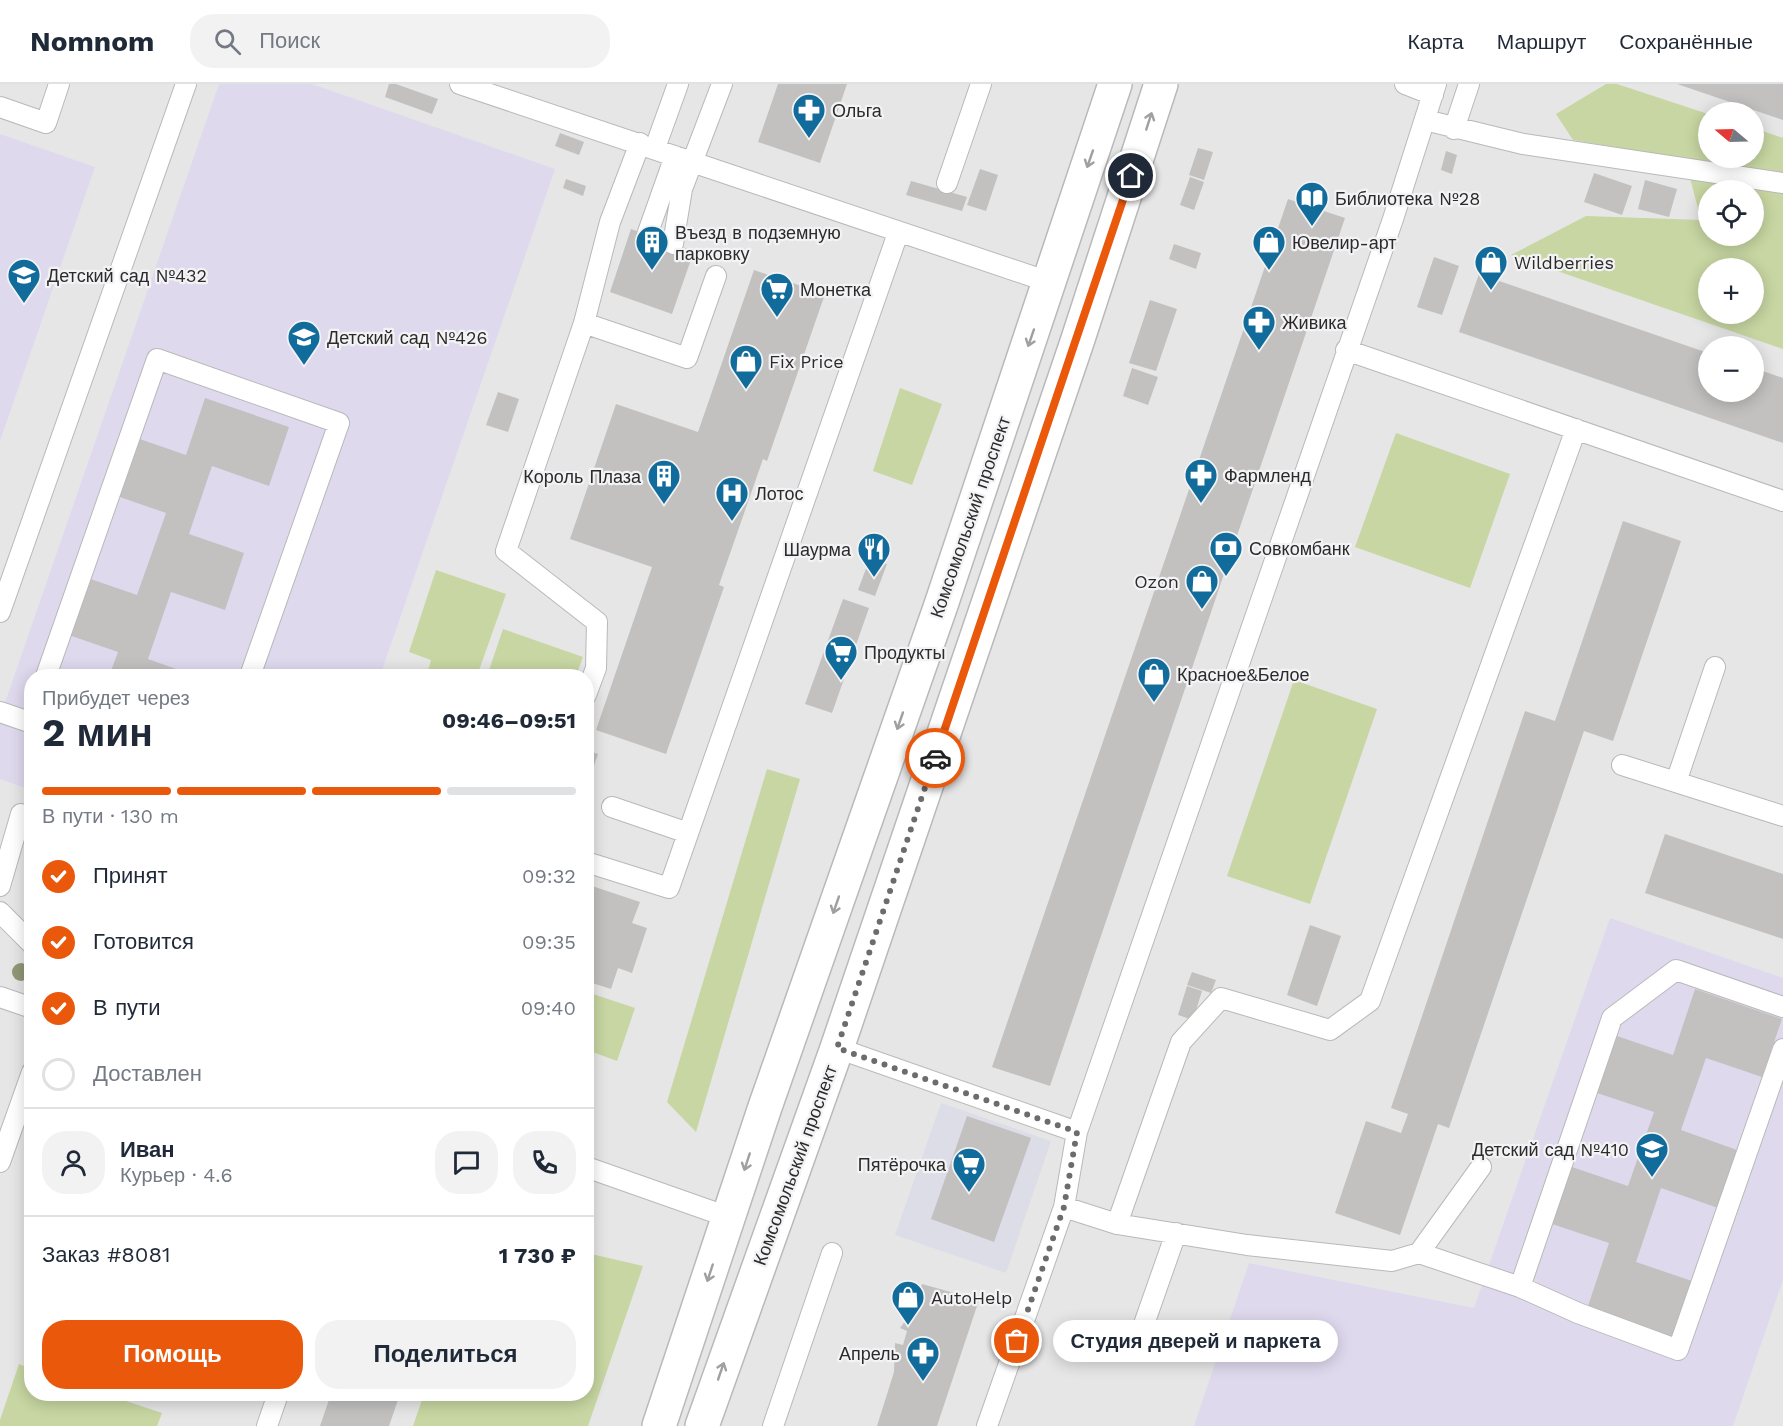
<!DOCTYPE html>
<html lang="ru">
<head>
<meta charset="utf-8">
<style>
  :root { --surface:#fff; --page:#f2f2f3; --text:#1f2937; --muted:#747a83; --line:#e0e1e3; --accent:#ea580c }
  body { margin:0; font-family:"Work Sans",sans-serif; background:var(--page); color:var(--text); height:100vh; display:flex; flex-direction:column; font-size:22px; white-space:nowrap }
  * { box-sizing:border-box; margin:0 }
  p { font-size:20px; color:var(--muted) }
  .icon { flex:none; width:33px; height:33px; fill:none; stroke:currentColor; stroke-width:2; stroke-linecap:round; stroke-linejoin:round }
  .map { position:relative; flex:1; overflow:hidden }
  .sheet { position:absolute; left:24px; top:585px; width:570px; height:732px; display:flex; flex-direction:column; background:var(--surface); border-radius:24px; box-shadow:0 3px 15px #0003 }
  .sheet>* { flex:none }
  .needle { width:39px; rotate:289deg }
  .buttons { position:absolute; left:1698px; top:18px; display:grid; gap:12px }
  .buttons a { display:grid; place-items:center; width:66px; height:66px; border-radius:50%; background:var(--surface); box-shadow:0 3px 15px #0003; font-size:30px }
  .pin { position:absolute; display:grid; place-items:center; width:51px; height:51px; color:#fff; margin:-26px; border:3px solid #fff; border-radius:50%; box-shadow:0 2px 6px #0007 }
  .courier { position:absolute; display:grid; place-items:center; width:60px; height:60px; margin:-30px; border:4px solid #ea580c; border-radius:50%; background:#fff; color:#222; box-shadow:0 2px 8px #0007 }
  .bubble { position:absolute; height:42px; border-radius:21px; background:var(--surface); box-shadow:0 3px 15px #0003; font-size:20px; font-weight:700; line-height:42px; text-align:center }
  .summary em { font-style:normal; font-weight:700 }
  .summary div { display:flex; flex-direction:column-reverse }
  .summary { display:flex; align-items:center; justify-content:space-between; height:102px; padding:0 18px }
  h1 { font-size:39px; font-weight:700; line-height:45px }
  .bar { display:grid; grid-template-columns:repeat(4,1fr); gap:9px 6px; align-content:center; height:72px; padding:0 18px }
  .bar i { height:8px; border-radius:4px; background:var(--line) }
  .bar .on { background:var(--accent) }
  .bar p { grid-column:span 4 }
  .line { display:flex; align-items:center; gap:15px; padding:0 18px; border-top:2px solid var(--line) }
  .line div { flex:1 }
  .round { display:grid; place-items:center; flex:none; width:63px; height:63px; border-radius:24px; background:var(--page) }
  ol { padding:0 18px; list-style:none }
  li { display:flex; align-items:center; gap:18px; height:66px }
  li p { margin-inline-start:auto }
  li .icon { padding:6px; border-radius:50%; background:var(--accent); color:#fff; stroke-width:4 }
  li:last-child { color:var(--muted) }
  li i { width:33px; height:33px; border:3px solid var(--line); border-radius:50% }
  .action { display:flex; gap:12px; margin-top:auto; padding:12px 18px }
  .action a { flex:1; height:69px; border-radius:24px; background:var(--accent); color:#fff; font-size:24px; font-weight:700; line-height:69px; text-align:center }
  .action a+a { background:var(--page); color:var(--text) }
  header { display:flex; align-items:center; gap:36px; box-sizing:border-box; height:84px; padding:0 30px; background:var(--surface); border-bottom:2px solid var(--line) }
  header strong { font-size:28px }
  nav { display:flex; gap:33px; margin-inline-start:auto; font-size:21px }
  .search { width:420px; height:54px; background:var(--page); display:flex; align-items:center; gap:15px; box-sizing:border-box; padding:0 21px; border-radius:24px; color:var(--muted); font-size:22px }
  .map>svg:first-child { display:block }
  .built { fill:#dcdde6 }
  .education { fill:#dfd9ee }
  .green { fill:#c7d6a2; fill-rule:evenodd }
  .building { fill:#c2c1c0 }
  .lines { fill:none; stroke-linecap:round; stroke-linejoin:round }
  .lane-casing { stroke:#b9b9ba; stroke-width:22 }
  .secondary-casing { stroke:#b9b9ba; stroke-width:36 }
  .lane { stroke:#fff; stroke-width:20 }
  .secondary { stroke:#fff; stroke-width:33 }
  .tree { fill:#909876 }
  .oneway { stroke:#a0a0a0 }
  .done { stroke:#6c6c6d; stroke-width:6; stroke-dasharray:0 10.8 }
  .route { stroke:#ea580c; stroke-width:8 }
  .labels { text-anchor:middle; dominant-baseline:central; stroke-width:4.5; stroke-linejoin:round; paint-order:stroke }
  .poi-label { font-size:18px; fill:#2b2b2b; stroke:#f3f3f5; text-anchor:start }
  .street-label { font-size:18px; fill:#2b2b2b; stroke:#f3f3f5 }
</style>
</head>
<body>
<header>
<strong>Nomnom</strong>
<div class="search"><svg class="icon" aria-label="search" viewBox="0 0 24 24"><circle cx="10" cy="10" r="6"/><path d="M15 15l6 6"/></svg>Поиск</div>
<nav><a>Карта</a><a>Маршрут</a><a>Сохранённые</a></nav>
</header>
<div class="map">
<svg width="1783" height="1342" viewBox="0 0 1783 1342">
  <rect width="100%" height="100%" fill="#e6e6e7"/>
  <!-- built -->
  <path class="built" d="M941,1019L1051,1057L1006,1189L895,1151Z"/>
  <!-- education -->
  <path class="education" d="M219,0H312L555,85L380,592H32L31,706L0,695V633Z
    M0,50L95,83L0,357Z
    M1610,834L1783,894V1196L1733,1342H1194L1249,1179L1474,1224Z"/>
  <!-- green -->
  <path class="green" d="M1606,0H1617L1708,30V74H1754V44L1783,54V265L1511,171L1586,132L1701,136L1685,75L1573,56L1556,30ZM1708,106H1754V152H1708ZM1708,184H1754V230H1708Z
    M900,304L942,320L912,401L873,387Z
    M1396,349L1510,390L1470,504L1355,463Z
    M436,486L506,510L477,592H445L428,587L431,576L409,568Z
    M503,545L583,573L576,592H487Z
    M1294,596L1377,625L1310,820L1227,792Z
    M767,685L800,695L696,1048L667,1018Z
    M587,908L635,924L617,977L587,966Z
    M587,1169L643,1182L588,1342H413L424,1310H586Z
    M19,1280L31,1285L32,1310H105L162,1329L157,1342H0V1336Z"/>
  <!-- building -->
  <path class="building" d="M389,0H396L438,15L432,30L385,13Z
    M778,0H847L820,79L758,58Z
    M1677,0H1783V36Z
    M560,49L584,58L579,71L555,62Z
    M1198,64L1213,68L1204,96L1189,91Z
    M1446,67L1457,71L1452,90L1441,86Z
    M980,85L998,91L986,127L967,121Z
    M1594,89L1632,102L1622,131L1584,118Z
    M1190,93L1204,98L1194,126L1180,121Z
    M566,95L586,102L583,112L563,104Z
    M1645,96L1677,105L1669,133L1638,125Z
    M911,97L967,113L962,127L906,111Z
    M1288,115L1345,134L1050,1002L992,983Z
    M631,145L694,167L672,230L610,208Z
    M1174,160L1201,169L1196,185L1169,175Z
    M1434,173L1459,182L1442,231L1417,223Z
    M754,186L825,210L767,377L763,375L719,501L724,503L666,670L596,646L652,483L570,455L616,320L698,348Z
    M1479,190L1708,269V308H1754V284L1783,294V359L1459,248Z
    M1150,216L1177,225L1156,287L1129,279Z
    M1132,284L1158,293L1148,321L1123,312Z
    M498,308L519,315L508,348L486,341Z
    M205,314L289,343L269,402L212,382L189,450L244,469L225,526L171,508L148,575L196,592H109L118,568L63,549L82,492L137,511L166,429L111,410L131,352L186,371Z
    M1623,437L1681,457L1613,657L1584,647L1449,1044L1438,1040L1400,1151L1335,1129L1366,1037L1401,1049L1408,1030L1391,1024L1525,627L1555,637Z
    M870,474L887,480L875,512L858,506Z
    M843,515L869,524L832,629L805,620Z
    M586,666L598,670L587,702H586Z
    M1665,750L1783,790V855L1645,809Z
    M586,800L640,818L632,839L647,844L632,889L618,884L611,905L586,897Z
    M1310,841L1341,852L1317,922L1287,911Z
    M1192,888L1216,896L1211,909L1187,901Z
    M1187,902L1202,907L1193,936L1178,931Z
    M1695,905L1782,935L1762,993L1706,974L1681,1046L1737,1066L1718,1124L1661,1104L1636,1178L1692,1197L1673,1255L1587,1225L1609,1159L1552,1140L1572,1083L1628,1102L1654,1028L1597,1009L1617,952L1673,971Z
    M967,1032L1031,1054L994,1158L931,1135Z
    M922,1200L979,1216L937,1342H877L894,1288L895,1259L903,1261L907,1247L900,1244L914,1225Z
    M331,1310H400L389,1342H320Z"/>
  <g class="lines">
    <defs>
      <path id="lane" d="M460,0C657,65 852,133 1049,198
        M1405,0L1433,11
        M0,23L46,39L59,0
        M1425,36L1523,60L1783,99
        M1454,45L1469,0
        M655,64L678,0
        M947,99L981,0
        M647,151L675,72
        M673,160L682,105L722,0
        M584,239L687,274L716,192
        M1346,266L1783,417
        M0,528L186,0
        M46,592L157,275L339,339L250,592
        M586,611L596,584L597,538L506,467L584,239L610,138L640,59
        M0,628L32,639
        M1622,681L1783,732
        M1676,698L1715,583
        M612,723L688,749
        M586,778L669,804L898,149
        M0,802L21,730
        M0,828L32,860
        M0,913L32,924
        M837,964L1077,1048
        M0,1078L32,988
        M586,1083L728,1133
        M1064,1123L1117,1140L1247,1161L1392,1177L1419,1169L1481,1083
        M1117,1140L1181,958L1221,914L1330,946L1370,917L1576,345
        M1419,1169L1520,1203L1578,1229L1678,1266L1783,965
        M1520,1203L1612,934L1676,886L1783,923
        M1143,1243L1176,1149
        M267,1342L278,1310
        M773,1342L832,1169
        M987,1342L1064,1123L1077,1048L1393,135L1436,0"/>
      <path id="secondary" d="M659,1342L765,1023L941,521L1115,0
        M702,1342L837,964L1077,258L1161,0"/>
    </defs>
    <!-- lane casing -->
    <use href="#lane" class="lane-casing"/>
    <!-- secondary casing -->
    <use href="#secondary" class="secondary-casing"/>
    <!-- lane -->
    <use href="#lane" class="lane"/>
    <!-- secondary -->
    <use href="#secondary" class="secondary"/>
  </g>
  <!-- trees -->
  <circle class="tree" cx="21" cy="888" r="9"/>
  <!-- one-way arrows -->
  <defs><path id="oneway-shaft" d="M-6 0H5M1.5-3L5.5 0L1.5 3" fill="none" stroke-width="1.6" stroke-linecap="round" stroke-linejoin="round" transform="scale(1.5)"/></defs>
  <g class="oneway">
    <use href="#oneway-shaft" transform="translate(1149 37) rotate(-72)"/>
    <use href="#oneway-shaft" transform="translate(1090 75) rotate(109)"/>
    <use href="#oneway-shaft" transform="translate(1031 254) rotate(109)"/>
    <use href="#oneway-shaft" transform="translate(900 637) rotate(109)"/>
    <use href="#oneway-shaft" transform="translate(836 821) rotate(109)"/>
    <use href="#oneway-shaft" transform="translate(747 1078) rotate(108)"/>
    <use href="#oneway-shaft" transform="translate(710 1189) rotate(108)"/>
    <use href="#oneway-shaft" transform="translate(721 1287) rotate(-71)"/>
  </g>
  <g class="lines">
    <!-- done -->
    <path class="done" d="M935,674L837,964L1077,1048L1064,1123L1017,1257"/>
    <!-- route -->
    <path class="route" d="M935,674L1131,92"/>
  </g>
  <!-- icons -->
  <defs>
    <symbol id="pharmacy-pin" viewBox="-11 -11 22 30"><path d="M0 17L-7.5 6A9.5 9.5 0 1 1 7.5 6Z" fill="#116c9b" stroke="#f3f3f5"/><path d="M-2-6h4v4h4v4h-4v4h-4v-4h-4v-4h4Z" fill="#fff"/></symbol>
    <symbol id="library-pin" viewBox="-11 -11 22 30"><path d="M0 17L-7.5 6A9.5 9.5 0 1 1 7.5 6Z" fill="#116c9b" stroke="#f3f3f5"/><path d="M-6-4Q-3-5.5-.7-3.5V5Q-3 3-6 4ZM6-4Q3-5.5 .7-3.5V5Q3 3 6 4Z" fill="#fff"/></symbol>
    <symbol id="building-pin" viewBox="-11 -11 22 30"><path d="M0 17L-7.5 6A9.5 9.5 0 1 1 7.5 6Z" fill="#116c9b" stroke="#f3f3f5"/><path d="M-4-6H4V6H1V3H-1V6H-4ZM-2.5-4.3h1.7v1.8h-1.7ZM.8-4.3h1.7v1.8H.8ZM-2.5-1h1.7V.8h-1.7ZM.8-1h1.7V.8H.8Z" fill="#fff"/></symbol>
    <symbol id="shop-pin" viewBox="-11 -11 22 30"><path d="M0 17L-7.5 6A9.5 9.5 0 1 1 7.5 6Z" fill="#116c9b" stroke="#f3f3f5"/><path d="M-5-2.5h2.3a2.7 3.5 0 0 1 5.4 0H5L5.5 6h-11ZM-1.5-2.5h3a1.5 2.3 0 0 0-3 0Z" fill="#fff"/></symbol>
    <symbol id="school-pin" viewBox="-11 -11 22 30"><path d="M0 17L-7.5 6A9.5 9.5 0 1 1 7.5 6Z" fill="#116c9b" stroke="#f3f3f5"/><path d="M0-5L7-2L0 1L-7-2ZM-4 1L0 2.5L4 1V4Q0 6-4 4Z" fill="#fff"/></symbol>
    <symbol id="supermarket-pin" viewBox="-11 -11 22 30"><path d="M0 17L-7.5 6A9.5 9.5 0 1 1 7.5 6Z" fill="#116c9b" stroke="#f3f3f5"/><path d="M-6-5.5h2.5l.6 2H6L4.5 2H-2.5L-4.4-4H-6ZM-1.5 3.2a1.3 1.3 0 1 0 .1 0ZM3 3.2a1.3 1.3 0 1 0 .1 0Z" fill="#fff"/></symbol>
    <symbol id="hospital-pin" viewBox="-11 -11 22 30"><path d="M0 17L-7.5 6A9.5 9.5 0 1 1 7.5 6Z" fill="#116c9b" stroke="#f3f3f5"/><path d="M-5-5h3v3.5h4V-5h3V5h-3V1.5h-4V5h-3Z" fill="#fff"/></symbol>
    <symbol id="bank-pin" viewBox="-11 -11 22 30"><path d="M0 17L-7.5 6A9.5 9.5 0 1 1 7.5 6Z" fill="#116c9b" stroke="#f3f3f5"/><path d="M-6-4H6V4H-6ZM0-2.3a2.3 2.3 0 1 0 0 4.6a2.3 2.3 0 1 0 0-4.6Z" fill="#fff"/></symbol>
    <symbol id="restaurant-pin" viewBox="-11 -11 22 30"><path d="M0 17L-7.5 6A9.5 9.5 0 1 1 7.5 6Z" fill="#116c9b" stroke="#f3f3f5"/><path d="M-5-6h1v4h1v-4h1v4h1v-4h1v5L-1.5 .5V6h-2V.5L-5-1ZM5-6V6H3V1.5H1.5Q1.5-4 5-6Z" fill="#fff"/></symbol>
  </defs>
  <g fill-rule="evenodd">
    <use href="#pharmacy-pin" x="790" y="7" width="38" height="52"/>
    <use href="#library-pin" x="1293" y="95" width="38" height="52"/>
    <use href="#building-pin" x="633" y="139" width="38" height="52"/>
    <use href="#shop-pin" x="1250" y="139" width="38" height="52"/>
    <use href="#shop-pin" x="1472" y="159" width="38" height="52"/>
    <use href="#school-pin" x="5" y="172" width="38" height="52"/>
    <use href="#supermarket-pin" x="758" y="186" width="38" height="52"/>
    <use href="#pharmacy-pin" x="1240" y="219" width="38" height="52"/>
    <use href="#school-pin" x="285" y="234" width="38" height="52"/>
    <use href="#shop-pin" x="727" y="258" width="38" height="52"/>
    <use href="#pharmacy-pin" x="1182" y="372" width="38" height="52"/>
    <use href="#building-pin" x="645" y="373" width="38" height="52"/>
    <use href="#hospital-pin" x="713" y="390" width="38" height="52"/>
    <use href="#bank-pin" x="1207" y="445" width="38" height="52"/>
    <use href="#restaurant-pin" x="855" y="446" width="38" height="52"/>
    <use href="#shop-pin" x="1183" y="478" width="38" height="52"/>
    <use href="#supermarket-pin" x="822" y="549" width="38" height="52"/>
    <use href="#shop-pin" x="1135" y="571" width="38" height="52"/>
    <use href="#school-pin" x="1633" y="1046" width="38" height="52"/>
    <use href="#supermarket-pin" x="950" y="1061" width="38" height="52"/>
    <use href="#shop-pin" x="889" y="1194" width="38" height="52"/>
    <use href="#pharmacy-pin" x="904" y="1250" width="38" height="52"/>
  </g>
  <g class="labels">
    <!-- poi labels -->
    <g class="poi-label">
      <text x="832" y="26">Ольга</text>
      <text x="1335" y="114">Библиотека №28</text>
      <text x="675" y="148">Въезд в подземную<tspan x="675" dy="21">парковку</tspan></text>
      <text x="1292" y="158">Ювелир-арт</text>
      <text x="1514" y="178">Wildberries</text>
      <text x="47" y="191">Детский сад №432</text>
      <text x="800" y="205">Монетка</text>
      <text x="1282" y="238">Живика</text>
      <text x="327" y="253">Детский сад №426</text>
      <text x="769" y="277">Fix Price</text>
      <text x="1224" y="391">Фармленд</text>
      <text x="641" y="392" text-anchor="end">Король Плаза</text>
      <text x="755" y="409">Лотос</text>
      <text x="1249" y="464">Совкомбанк</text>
      <text x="851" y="465" text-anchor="end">Шаурма</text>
      <text x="1179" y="497" text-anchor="end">Ozon</text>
      <text x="864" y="568">Продукты</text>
      <text x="1177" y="590">Красное&amp;Белое</text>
      <text x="1629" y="1065" text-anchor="end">Детский сад №410</text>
      <text x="946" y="1080" text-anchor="end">Пятёрочка</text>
      <text x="931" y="1213">AutoHelp</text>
      <text x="900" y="1269" text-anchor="end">Апрель</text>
    </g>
    <!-- street labels -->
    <g class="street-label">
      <text transform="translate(970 433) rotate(-71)">Комсомольский проспект</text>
      <text transform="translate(795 1081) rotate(-70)">Комсомольский проспект</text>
    </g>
  </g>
</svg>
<div class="buttons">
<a><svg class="needle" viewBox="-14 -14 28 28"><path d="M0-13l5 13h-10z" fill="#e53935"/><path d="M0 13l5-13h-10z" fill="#747a83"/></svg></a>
<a><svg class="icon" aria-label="locate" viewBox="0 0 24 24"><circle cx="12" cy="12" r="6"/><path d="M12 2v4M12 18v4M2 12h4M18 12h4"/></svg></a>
<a>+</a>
<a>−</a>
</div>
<div class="pin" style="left:1017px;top:1257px;background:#ea580c"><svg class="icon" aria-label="bag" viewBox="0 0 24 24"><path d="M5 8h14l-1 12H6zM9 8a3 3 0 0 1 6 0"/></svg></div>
<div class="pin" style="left:1131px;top:92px;background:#1f2937"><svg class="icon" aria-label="home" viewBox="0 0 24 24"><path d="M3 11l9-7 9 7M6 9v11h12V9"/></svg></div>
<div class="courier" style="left:935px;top:674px"><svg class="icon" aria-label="car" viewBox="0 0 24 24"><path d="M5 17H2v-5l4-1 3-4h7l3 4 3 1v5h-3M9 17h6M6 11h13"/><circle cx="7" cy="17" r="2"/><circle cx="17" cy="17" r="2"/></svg></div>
<div class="bubble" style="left:1053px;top:1236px;width:285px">Студия дверей и паркета</div>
<section class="sheet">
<div class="summary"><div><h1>2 мин</h1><p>Прибудет через</p></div><em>09:46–09:51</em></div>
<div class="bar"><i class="on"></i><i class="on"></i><i class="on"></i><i></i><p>В пути · 130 m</p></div>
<ol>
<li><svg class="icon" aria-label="check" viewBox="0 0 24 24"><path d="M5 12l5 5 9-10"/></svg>Принят<p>09:32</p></li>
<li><svg class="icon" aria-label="check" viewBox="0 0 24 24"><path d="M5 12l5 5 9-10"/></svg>Готовится<p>09:35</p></li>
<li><svg class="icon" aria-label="check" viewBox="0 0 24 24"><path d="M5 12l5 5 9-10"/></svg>В пути<p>09:40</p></li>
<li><i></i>Доставлен</li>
</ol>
<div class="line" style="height:108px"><a class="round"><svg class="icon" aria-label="person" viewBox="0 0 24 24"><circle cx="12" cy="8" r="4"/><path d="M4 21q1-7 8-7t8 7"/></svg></a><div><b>Иван</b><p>Курьер · 4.6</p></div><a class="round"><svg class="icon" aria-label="chat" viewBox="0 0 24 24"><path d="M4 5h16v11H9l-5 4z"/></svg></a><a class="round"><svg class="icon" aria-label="phone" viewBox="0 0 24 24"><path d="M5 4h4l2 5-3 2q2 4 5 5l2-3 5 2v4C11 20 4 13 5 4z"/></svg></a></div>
<div class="line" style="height:78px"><div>Заказ #8081</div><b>1 730 ₽</b></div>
<div class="action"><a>Помощь</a><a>Поделиться</a></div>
</section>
</div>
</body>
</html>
